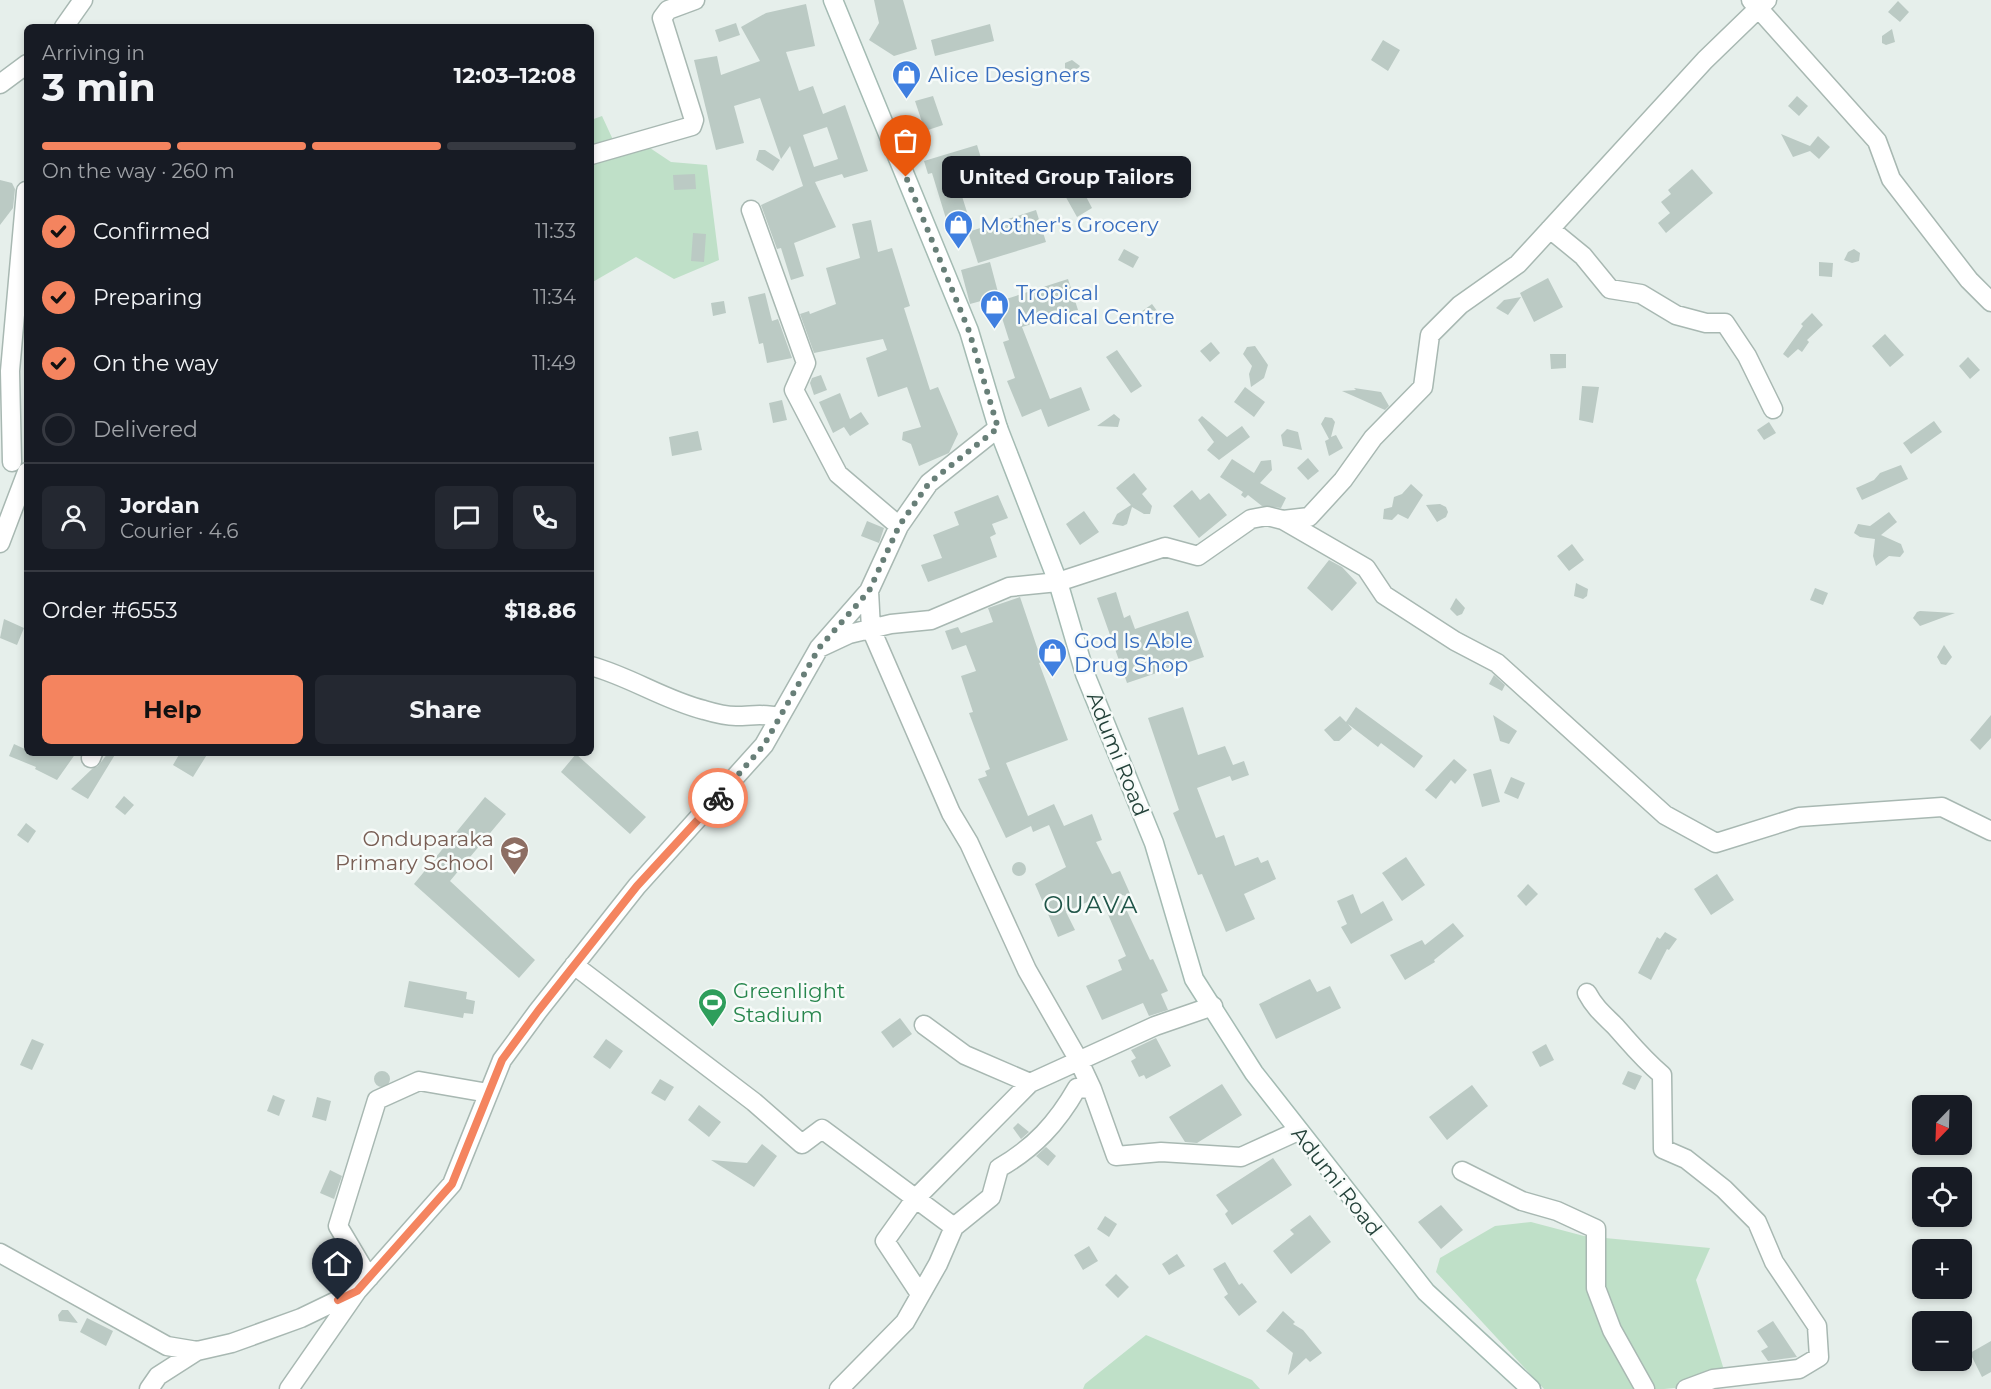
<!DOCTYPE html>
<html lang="en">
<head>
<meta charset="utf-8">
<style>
  :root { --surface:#171b24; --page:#242831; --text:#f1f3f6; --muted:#9ea1a6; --line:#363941; --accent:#f4845f }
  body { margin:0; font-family:Montserrat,sans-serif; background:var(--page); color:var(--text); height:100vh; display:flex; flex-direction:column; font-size:22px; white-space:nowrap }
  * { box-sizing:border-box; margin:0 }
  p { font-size:20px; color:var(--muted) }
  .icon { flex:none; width:33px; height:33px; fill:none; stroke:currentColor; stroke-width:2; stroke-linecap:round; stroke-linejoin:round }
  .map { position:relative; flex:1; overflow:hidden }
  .sheet { position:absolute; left:24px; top:24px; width:570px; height:732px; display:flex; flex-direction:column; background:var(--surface); border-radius:9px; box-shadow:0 3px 9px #0003 }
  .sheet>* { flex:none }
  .needle { width:39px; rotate:203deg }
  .controls { position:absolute; left:1912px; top:1095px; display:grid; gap:12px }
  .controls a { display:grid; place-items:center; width:60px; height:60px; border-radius:9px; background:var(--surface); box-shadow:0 3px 9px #0003; font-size:30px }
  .pin { position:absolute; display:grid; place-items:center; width:51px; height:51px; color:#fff; margin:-62px -26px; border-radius:50% 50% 50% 0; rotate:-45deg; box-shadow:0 0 6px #0007 }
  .pin .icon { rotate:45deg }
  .courier { position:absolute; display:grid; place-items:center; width:60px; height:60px; margin:-30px; border:4px solid #f4845f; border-radius:50%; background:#fff; color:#222; box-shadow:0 2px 8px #0007 }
  .bubble { position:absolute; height:42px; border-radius:9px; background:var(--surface); box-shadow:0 3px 9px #0003; font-size:20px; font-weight:700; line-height:42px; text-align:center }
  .summary em { font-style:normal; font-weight:700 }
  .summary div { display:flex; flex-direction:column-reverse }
  .summary { display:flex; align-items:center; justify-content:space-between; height:102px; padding:0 18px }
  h1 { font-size:39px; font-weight:700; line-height:45px }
  .bar { display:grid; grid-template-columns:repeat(4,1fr); gap:9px 6px; align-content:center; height:72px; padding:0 18px }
  .bar i { height:8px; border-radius:4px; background:var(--line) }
  .bar .active { background:var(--accent) }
  .bar p { grid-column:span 4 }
  .line { display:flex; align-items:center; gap:15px; padding:0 18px; border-top:2px solid var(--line) }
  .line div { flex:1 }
  .round { display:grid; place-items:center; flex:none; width:63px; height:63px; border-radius:9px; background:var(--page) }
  ol { padding:0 18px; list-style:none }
  li { display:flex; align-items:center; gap:18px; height:66px }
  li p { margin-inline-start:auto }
  li .icon { padding:6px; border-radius:50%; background:var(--accent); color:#111; stroke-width:4 }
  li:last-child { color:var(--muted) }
  li i { width:33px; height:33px; border:3px solid var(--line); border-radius:50% }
  .primary-button { display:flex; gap:12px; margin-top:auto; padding:12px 18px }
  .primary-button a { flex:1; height:69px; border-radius:9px; background:var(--accent); color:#111; font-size:24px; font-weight:700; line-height:69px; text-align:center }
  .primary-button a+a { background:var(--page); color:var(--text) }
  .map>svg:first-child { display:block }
  .green { fill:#bfe0c8 }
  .building { fill:#bbcac4; fill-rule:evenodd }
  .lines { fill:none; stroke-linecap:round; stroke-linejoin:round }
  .street-casing { stroke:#a8b8b2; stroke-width:21 }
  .secondary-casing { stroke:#a4bbb3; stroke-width:21 }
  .street { stroke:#fff; stroke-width:18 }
  .secondary { stroke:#fff; stroke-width:18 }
  .done { stroke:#687f78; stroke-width:6; stroke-dasharray:0 10.8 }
  .route { stroke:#f4845f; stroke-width:8 }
  .labels { text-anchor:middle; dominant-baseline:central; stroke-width:5; stroke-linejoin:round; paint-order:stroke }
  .shop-label { font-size:21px; fill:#366cbe; stroke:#f7fbf9; text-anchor:start }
  .street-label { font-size:21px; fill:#24423a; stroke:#f7fbf9 }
  .education-label { font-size:21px; fill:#785e54; stroke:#f7fbf9; text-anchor:end }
  .leisure-label { font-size:21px; fill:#27864d; stroke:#f7fbf9; text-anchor:start }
  .quarter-label { font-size:24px; letter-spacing:1.5px; fill:#1f5548; stroke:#f7fbf9 }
</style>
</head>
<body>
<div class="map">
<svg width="1991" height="1389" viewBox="0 0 1991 1389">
  <rect width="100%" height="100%" fill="#e6efeb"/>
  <!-- green -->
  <path class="green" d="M602,116L614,142L647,146L671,162L707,165L719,260L674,279L636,257L591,283V120Z
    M1531,1222L1584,1236L1710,1248L1696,1280L1724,1370L1713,1384L1664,1389H1544L1436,1272L1440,1258L1495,1226Z
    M1146,1335L1252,1380L1260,1389H1083L1085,1384Z"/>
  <!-- building -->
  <path class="building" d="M874,0H903L917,49L894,56L869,40L879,23Z
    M1898,1L1909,12L1900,22L1888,12Z
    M806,4L815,46L786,52L799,91L813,86L823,114L845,105L868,171L844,178L842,174L815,182L836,227L794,243L804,276L791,280L781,248L777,249L761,205L803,186L790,146L781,159L760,98L734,106L744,143L716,150L694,60L717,56L721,75L760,61L741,27L766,13ZM827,127L838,159L814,167L803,135Z
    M736,23L740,35L719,42L715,30Z
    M990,24L994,41L935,56L931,40Z
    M1892,29L1895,42L1886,45L1882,43V36Z
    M1383,40L1400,50L1388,71L1371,60Z
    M1072,60L1080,66L1072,75L1065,70V63Z
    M933,96L943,125L925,131L915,101Z
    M1797,96L1808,106L1799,116L1788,106Z
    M1781,134L1810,146L1818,136L1830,147L1819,159L1810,151L1793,157Z
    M977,145L981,158L959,165L966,192L961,193L972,228L951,235L932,173L928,174L924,161Z
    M759,150H765L780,160L773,171L756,160Z
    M1692,169L1713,193L1666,233L1658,223L1670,213L1661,202L1671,194L1668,190Z
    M695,174L696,189L674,190L673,175Z
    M0,180L12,183L15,189L13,208L0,225Z
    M1079,183L1092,208L1077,217L1063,192Z
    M1036,210L1046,242L978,263L968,232Z
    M871,220L878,252L892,248L910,306L904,308L930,390L938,387L958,434L949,453L919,466L911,444L902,440L903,432L921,427L907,387L878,397L866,358L887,350L883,339L814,353L800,314L809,311L810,314L836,304L826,268L860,258L852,224Z
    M693,233L706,234L704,262L691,261Z
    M1124,249L1139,257L1133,268L1118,260Z
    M1854,249L1860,253L1859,261L1852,263L1844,260L1848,252Z
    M990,262L999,296L970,304L961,270Z
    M1819,262L1833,263L1832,277L1819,276Z
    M1548,278L1563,307L1534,322L1520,293Z
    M1068,279L1078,310L1022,327L1050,399L1081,387L1090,410L1048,427L1041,409L1022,417L1007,381L1015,378L1003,342L1009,340L997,302Z
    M765,293L772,321L778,319L792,358L767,363L763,343L759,344L748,297Z
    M1521,297L1508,315L1496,308L1504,300Z
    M724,301L726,313L713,316L711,303Z
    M1152,304L1160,315L1149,324L1141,312Z
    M1812,313L1823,325L1807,340L1809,342L1802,352L1798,349L1788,358L1783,354L1803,326L1801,324Z
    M1885,334L1904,355L1890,367L1872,346Z
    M1211,342L1220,353L1210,362L1200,351Z
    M1255,346L1268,365L1264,378L1251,387L1249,374L1252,366L1243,354L1247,347Z
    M1117,350L1142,386L1131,393L1106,357Z
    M1550,354H1566V368L1551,369Z
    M1968,357L1980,370L1970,379L1959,366Z
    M821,375L827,390L814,395L810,383L812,378Z
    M1582,386L1599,387L1593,423L1579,420Z
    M1245,387L1265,402L1254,417L1234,402Z
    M1354,388L1381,392L1389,406L1385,410L1342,391L1356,390Z
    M840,393L850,419L861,412L869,424L850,436L844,427L833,433L819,402Z
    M782,400L787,420L773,423L769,403Z
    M1114,414L1120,419L1118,427L1097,426Z
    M1202,416L1227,437L1242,426L1250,437L1219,460L1207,450L1214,442L1198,420Z
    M1325,417L1332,418L1335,422L1331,437L1336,435L1343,448L1329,456L1325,441L1329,439L1321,424Z
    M1934,421L1942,432L1911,454L1903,443Z
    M1769,422L1776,433L1764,440L1757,430Z
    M1287,429L1298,432L1302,450L1283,446L1281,435Z
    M698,431L702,450L672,456L669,437Z
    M1308,458L1319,471L1308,480L1297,468Z
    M1232,459L1254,473L1261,461L1271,460L1272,470L1260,483L1286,498L1281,508L1262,506L1248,495L1245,498L1241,495L1243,492L1220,477Z
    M1901,465L1908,479L1862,500L1856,488L1874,480L1880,473Z
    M1134,473L1147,489L1142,494L1152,506L1150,514H1144L1132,507L1127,524L1123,526L1112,524L1117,514L1131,505L1116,488Z
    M1411,484L1423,495L1408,519L1398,514L1392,520L1383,519L1384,509L1392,507L1394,497L1402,494Z
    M1192,490L1200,500L1209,493L1227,515L1199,538L1173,506Z
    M998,495L1008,518L992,524L996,534L990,537L997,557L928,582L921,565L942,558L933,535L959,525L954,512Z
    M1440,504L1446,507L1448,512L1446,517L1437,522L1426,505Z
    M1084,511L1099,532L1080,545L1066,524Z
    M1889,512L1897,522L1881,535L1901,544L1904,552L1900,557L1889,556L1876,566L1873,556L1875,539L1860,537L1854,533L1858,524L1870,526Z
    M867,521L884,528L879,543L861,536Z
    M1572,544L1584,560L1569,571L1557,556Z
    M1329,560L1342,567L1357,583L1332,611L1307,588Z
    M1576,583L1588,589L1587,596L1583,599L1574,596Z
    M1815,588L1828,593L1823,605L1810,600Z
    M1116,592L1124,618L1130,615L1135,629L1188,611L1204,657L1127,683L1097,598Z
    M1020,597L1042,662L1039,663L1068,740L1006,763L1028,816L1054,804L1064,826L1092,814L1102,840L1096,842L1112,874L1120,871L1132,898L1119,894L1150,960L1153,959L1168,991L1161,994L1168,1010L1149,1016L1143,1003L1102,1020L1086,986L1122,970L1118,960L1126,956L1100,896L1066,912L1075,930L1058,937L1035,884L1066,867L1049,825L1033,832L1031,826L1006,838L978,779L987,776L985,771L990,769L969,713L973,712L961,676L976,671L966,645L952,650L945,631L958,627L961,633L993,622L988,608Z
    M1456,598L1465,608L1462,614L1457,616L1450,609Z
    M1917,612L1920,611L1955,613L1920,626L1913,618Z
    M4,619L24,628L17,645L0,638Z
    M1944,645L1952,657L1946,665L1941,664L1937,657Z
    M1494,675L1505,685L1502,691L1489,684Z
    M1183,707L1198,755L1225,746L1233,765L1244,761L1249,775L1232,781L1230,776L1197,788L1216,838L1224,835L1235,866L1258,857L1261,863L1268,860L1276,879L1244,894L1255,919L1226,932L1202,874L1198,875L1173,813L1179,810L1148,718Z
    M1356,707L1423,756L1414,768L1381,743L1378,747L1348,724L1352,729L1339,741H1334L1324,730L1340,716L1346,722Z
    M1493,715L1517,731L1509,744L1500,741Z
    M1991,715V738L1980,750L1970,740Z
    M14,744L27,750V753H76L57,780L35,769L36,767L9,756Z
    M108,753H116L88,799L71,789L92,769L98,766Z
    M180,753H208L193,777L173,765Z
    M576,754L646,817L630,834L561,772Z
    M1454,759L1467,770L1455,784L1451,780L1436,799L1425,790Z
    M1491,769L1500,802L1482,807L1473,774Z
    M1511,777L1525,783L1518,799L1504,793Z
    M124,796L134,805L125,815L115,807Z
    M485,797L506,814L450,881L535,960L519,978L414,884Z
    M26,823L36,831L28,843L17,835Z
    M1406,857L1425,885L1402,901L1382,873Z
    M1012 869a7 7 0 1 1 14 0a7 7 0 1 1-14 0Z
    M1717,874L1734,900L1711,915L1694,889Z
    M1528,884L1538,894L1526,906L1517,896Z
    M1353,894L1361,914L1383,901L1393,920L1351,944L1341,927L1347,924L1337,901Z
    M1453,923L1464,936L1434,960L1435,962L1405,980L1390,955L1422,940L1425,945Z
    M1665,932L1677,939L1669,950L1667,949L1651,980L1638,973L1657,937L1660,939Z
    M1310,979L1317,992L1330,986L1341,1008L1276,1039L1259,1004Z
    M409,981L467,992L466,999L475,1001L473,1014L464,1013L463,1018L404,1007Z
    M900,1018L912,1034L893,1048L881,1032Z
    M1156,1038L1171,1066L1146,1079L1144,1075L1139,1077L1131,1061L1136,1058L1131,1050Z
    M32,1039L44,1044L32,1070L20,1065Z
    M606,1039L623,1051L610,1069L593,1057Z
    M1546,1044L1554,1060L1540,1067L1532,1052Z
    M1628,1071L1642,1076L1635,1090L1622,1084Z
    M374 1079a8 8 0 1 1 16 0a8 8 0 1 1-16 0Z
    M660,1079L674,1087L665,1101L651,1093Z
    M1222,1084L1242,1115L1197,1143L1185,1142L1169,1117Z
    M1472,1085L1488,1106L1447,1140L1429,1117Z
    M273,1095L285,1100L279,1116L267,1111Z
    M317,1097L331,1101L326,1121L312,1117Z
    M699,1105L721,1122L709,1137L688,1120Z
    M1018,1123L1029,1132L1021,1139L1013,1128Z
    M762,1144L777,1156L754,1187L711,1160L747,1163Z
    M1046,1147L1056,1156L1048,1166L1036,1156Z
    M1273,1158L1292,1185L1232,1225L1225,1214L1228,1211L1216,1195Z
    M330,1170L342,1176L334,1199L320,1193Z
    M1441,1205L1463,1230L1441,1249L1418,1222Z
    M1310,1215L1331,1242L1291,1274L1273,1251L1294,1234L1290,1230Z
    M1105,1216L1117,1224L1109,1237L1097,1229Z
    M1089,1246L1098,1261L1083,1270L1074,1255Z
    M1177,1254L1185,1266L1169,1275L1162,1264Z
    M1225,1262L1239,1285L1242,1283L1257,1302L1239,1316L1224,1297L1228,1294L1213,1269Z
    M1116,1274L1129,1287L1118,1298L1105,1285Z
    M62,1310H68L78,1323L59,1321L58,1315Z
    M1283,1311L1295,1322L1293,1324L1303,1330L1322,1353L1310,1362L1306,1358L1288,1375L1293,1353L1266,1331Z
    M87,1318L113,1331L106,1346L80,1332Z
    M1773,1321L1797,1357L1768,1361L1761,1351L1768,1347L1757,1331Z
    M1991,1341V1372L1982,1377L1970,1353Z"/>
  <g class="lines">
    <defs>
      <path id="street" d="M1751,0L1877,141L1891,179L1969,280L1991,302
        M64,27L83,0
        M0,84L27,64
        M591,155L692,126L694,120L662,18L668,10L695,0
        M751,210L806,363L794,390L838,474L899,526
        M1550,229L1583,256L1610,289L1641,294L1676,315L1706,323H1725L1747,356L1773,409
        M12,462L10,371L26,191
        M1283,520L1309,517L1343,480L1373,438L1423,387L1430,335L1460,305L1518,264L1705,60L1767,0
        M0,543L27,472
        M869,591L871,629L951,813L969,843L1027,970L1078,1059L1092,1089
        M819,648L849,634L891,624L931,620L1009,587L1058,582L1165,547L1198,556L1251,519L1267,516L1283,520L1366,568L1384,595L1455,641L1497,663L1665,815L1716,843L1799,817L1942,807L1991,831
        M591,666C631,677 664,700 704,710C714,713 726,716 736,716C752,716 763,713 778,717
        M91,758L93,753
        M574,965L754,1102L802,1144L822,1129L954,1227
        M1587,993C1595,1008 1604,1015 1615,1026C1632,1045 1642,1058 1662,1075L1663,1149L1686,1159L1724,1189L1757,1222L1774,1262L1817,1326L1819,1357L1799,1369L1713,1379L1686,1389
        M924,1025L965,1055L1030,1083
        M1462,1171L1522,1201L1557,1211L1596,1229V1288L1612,1330L1645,1389
        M0,1253L167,1346L197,1351
        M369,1278L338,1226L377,1100L419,1081L488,1093
        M920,1294L885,1241L915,1199L1030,1083L1155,1026L1213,1006
        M149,1389L158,1376L197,1351L232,1343L301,1318L355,1292
        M289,1389L357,1291L452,1184L502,1060L538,1011L637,886L764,745L819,648L869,591L899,526L929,483L998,428
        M839,1389L905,1322L938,1264L954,1227L991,1197L999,1168C1034,1148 1057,1123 1077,1088L1092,1089L1116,1156L1161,1152L1241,1157L1298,1131"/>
      <path id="secondary" d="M833,0L969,331L998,428L1058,582L1085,674L1154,843L1194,979L1254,1073L1426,1292L1531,1389"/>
    </defs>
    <!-- street casing -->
    <use href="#street" class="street-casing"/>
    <!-- secondary casing -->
    <use href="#secondary" class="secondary-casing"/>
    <!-- street -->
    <use href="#street" class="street"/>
    <!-- secondary -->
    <use href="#secondary" class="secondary"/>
  </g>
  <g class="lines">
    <!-- done -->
    <path class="done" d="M718,798L764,745L819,648L869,591L899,526L929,483L998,428L969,331L906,177"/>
    <!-- route -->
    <path class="route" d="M338,1300L357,1291L452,1184L502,1060L538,1011L637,886L718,798"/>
  </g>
  <!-- icons -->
  <defs>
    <symbol id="shop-pin" viewBox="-11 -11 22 30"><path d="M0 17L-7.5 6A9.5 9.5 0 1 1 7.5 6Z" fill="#3f7fe0" stroke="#f7fbf9"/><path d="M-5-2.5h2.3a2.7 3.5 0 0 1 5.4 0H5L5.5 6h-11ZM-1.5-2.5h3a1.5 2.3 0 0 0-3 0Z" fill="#fff"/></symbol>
    <symbol id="school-pin" viewBox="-11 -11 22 30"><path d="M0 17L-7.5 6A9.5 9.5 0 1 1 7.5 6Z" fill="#8d6e63" stroke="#f7fbf9"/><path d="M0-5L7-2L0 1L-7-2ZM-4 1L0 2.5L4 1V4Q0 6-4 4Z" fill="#fff"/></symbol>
    <symbol id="stadium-pin" viewBox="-11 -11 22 30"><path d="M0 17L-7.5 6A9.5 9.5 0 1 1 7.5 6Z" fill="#2e9e5b" stroke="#f7fbf9"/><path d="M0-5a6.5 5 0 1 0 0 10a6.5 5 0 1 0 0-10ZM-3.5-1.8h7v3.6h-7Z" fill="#fff"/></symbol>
  </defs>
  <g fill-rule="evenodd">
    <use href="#shop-pin" x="890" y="58" width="33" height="45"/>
    <use href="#shop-pin" x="942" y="208" width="33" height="45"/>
    <use href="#shop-pin" x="978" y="288" width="33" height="45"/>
    <use href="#shop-pin" x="1036" y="636" width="33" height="45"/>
    <use href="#school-pin" x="498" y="834" width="33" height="45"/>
    <use href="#stadium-pin" x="696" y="986" width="33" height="45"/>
  </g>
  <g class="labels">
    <!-- shop labels -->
    <g class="shop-label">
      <text x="928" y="74">Alice Designers</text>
      <text x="980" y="224">Mother's Grocery</text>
      <text x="1016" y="292">Tropical<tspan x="1016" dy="24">Medical Centre</tspan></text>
      <text x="1074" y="640">God Is Able<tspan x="1074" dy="24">Drug Shop</tspan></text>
    </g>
    <!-- street labels -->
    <g class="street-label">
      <text transform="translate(1118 754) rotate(68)">Adumi Road</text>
      <text transform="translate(1337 1181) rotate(52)">Adumi Road</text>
    </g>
    <!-- education labels -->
    <g class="education-label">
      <text x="494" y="838">Onduparaka<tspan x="494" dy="24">Primary School</tspan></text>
    </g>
    <!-- leisure labels -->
    <g class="leisure-label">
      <text x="733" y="990">Greenlight<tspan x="733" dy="24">Stadium</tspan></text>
    </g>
    <!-- quarter labels -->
    <g class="quarter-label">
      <text x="1091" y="904">OUAVA</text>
    </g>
  </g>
</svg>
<div class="controls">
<a><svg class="needle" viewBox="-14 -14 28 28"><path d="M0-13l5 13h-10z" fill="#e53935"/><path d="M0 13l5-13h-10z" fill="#9ea1a6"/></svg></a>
<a><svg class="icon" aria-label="locate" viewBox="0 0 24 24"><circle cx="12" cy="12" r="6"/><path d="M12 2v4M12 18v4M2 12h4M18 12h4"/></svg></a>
<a>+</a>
<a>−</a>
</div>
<div class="pin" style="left:906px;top:177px;background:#ea580c"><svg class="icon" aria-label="bag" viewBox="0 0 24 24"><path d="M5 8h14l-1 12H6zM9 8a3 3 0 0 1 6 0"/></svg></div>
<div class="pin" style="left:338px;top:1300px;background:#1f2937"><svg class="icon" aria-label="home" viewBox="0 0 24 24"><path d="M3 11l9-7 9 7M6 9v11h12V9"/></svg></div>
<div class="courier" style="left:718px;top:798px"><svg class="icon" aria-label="bike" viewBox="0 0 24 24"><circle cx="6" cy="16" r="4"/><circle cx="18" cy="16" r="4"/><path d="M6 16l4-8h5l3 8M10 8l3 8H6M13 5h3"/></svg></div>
<div class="bubble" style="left:942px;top:156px;width:249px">United Group Tailors</div>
<section class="sheet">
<div class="summary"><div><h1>3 min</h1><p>Arriving in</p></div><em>12:03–12:08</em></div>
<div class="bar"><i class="active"></i><i class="active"></i><i class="active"></i><i></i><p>On the way · 260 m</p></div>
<ol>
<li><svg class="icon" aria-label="check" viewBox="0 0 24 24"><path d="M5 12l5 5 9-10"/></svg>Confirmed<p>11:33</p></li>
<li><svg class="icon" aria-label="check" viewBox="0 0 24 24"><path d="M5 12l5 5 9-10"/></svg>Preparing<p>11:34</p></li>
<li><svg class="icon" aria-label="check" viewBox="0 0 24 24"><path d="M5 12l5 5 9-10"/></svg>On the way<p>11:49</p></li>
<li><i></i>Delivered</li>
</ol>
<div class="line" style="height:108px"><a class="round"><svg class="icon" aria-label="person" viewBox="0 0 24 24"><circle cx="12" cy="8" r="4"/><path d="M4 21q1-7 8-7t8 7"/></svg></a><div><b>Jordan</b><p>Courier · 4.6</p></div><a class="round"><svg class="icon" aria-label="chat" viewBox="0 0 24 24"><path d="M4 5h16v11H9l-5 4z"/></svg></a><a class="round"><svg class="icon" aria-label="phone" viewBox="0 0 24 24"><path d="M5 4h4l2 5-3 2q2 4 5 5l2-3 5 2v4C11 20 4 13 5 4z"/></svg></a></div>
<div class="line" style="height:78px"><div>Order #6553</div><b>$18.86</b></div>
<div class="primary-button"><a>Help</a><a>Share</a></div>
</section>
</div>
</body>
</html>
